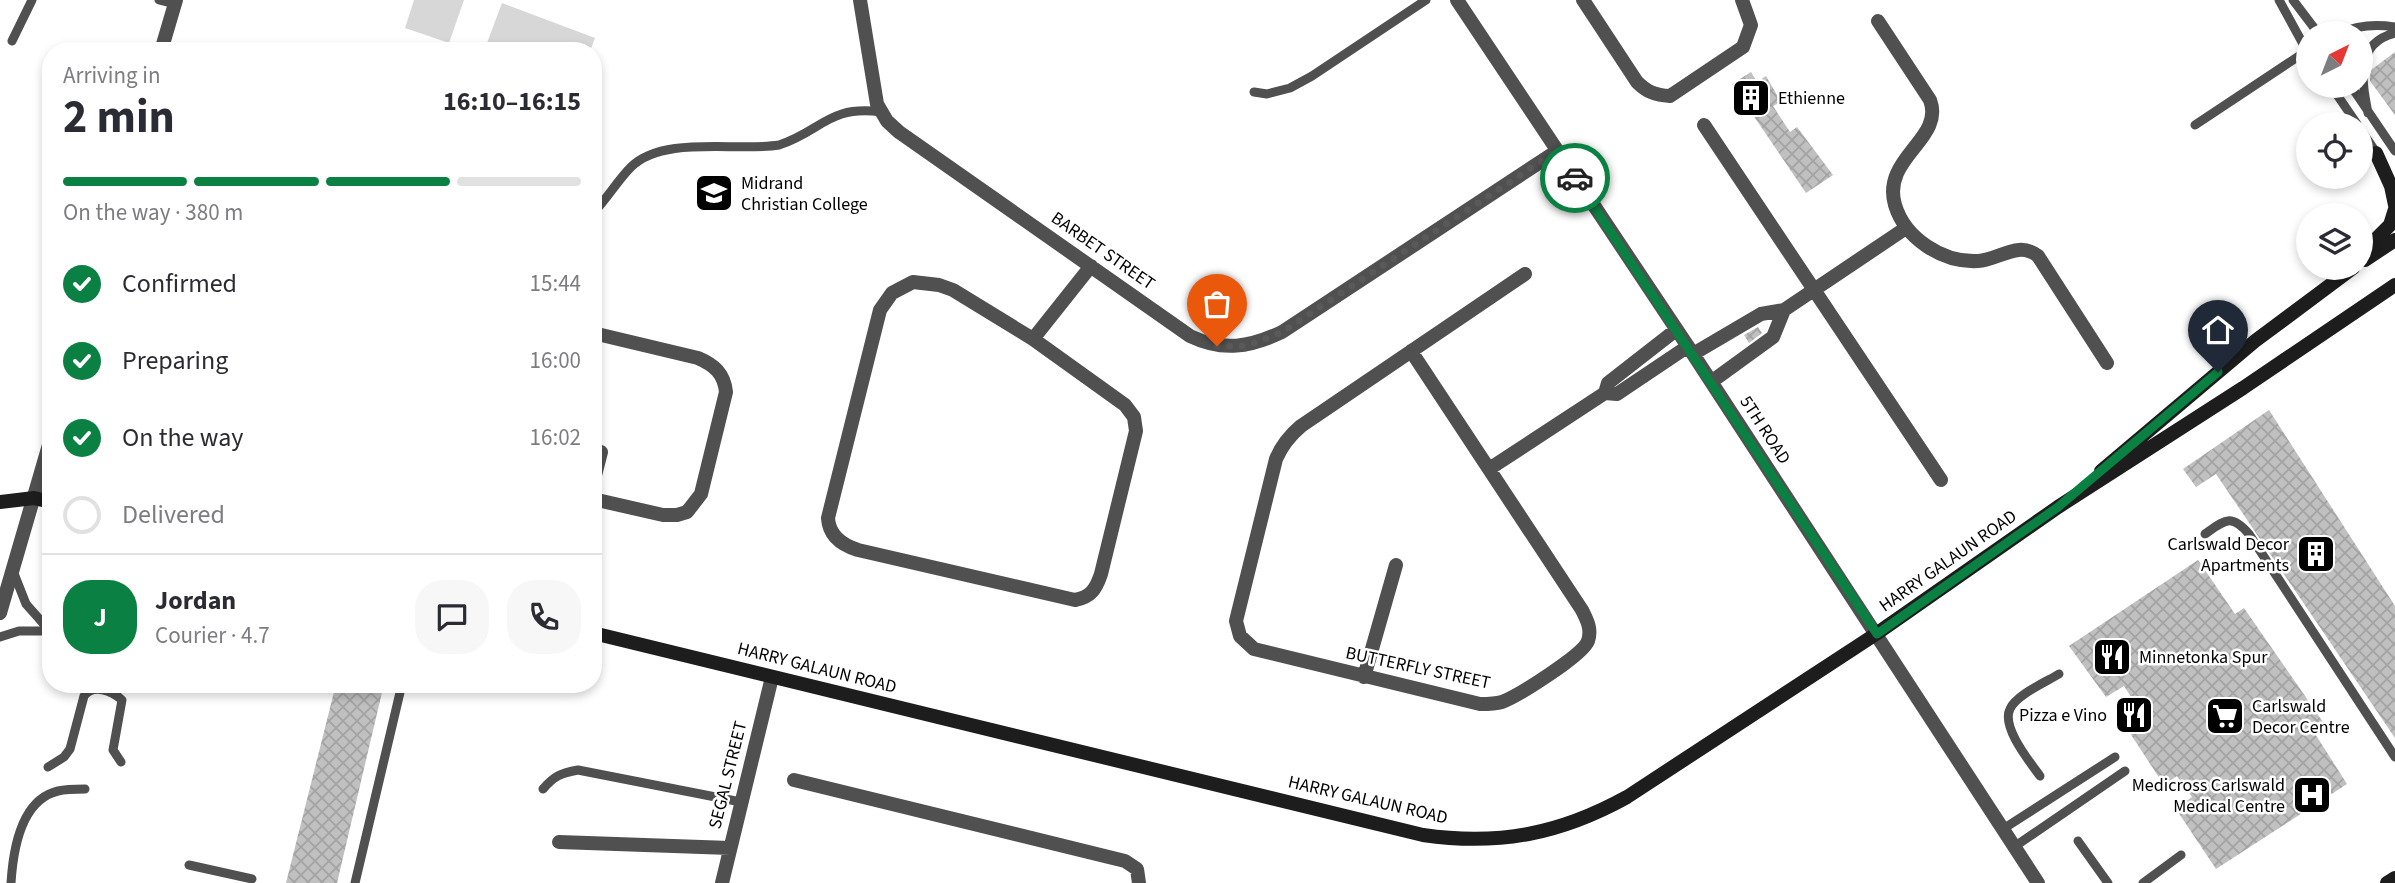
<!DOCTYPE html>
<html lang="en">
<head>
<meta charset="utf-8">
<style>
  :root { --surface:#fff; --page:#f7f7f7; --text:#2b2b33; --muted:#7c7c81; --line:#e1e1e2; --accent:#0b8043 }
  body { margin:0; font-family:"Source Sans 3",sans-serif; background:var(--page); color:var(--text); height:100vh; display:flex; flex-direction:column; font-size:26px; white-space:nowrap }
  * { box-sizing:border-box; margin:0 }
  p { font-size:23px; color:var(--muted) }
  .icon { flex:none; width:38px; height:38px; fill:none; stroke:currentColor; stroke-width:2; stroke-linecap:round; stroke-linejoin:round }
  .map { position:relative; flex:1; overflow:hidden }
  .details { position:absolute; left:42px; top:42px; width:560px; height:651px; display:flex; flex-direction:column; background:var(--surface); border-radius:28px; box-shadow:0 4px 10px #0003 }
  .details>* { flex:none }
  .needle { width:46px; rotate:42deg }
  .fabs { position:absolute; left:2296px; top:21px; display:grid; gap:14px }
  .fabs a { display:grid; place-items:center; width:77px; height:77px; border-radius:50%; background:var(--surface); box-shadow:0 4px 10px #0003; font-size:35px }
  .pin { position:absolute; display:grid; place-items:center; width:60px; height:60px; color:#fff; margin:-72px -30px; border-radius:50% 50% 50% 0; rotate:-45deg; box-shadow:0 0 7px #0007 }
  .pin .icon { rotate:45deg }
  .courier { position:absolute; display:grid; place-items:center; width:70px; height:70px; margin:-35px; border:5px solid #0b8043; border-radius:50%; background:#fff; color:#222; box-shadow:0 2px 9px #0007 }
  .headline em { font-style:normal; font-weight:700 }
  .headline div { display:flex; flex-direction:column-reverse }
  .headline { display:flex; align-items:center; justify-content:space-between; height:119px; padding:0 21px }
  h1 { font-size:46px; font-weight:700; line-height:52px }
  .bar { display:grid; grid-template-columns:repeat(4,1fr); gap:10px 7px; align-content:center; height:84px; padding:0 21px }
  .bar i { height:9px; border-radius:5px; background:var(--line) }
  .bar .selected { background:var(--accent) }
  .bar p { grid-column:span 4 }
  .line { display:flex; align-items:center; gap:18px; padding:0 21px; border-top:2px solid var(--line) }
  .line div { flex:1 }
  .round { display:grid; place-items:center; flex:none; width:74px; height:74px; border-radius:28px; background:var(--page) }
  ol { padding:0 21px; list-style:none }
  li { display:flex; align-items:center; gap:21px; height:77px }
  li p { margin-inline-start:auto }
  li .icon { padding:7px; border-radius:50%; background:var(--accent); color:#fff; stroke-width:4 }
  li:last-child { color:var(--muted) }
  li i { width:38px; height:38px; border:4px solid var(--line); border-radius:50% }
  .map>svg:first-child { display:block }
  .grass { fill:#d7d7d7 }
  .building { fill:url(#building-cross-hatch) }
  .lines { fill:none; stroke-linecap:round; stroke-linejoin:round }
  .service { stroke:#505050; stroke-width:9 }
  .minor { stroke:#505050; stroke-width:14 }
  .tertiary { stroke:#505050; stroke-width:14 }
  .secondary { stroke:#1d1d1d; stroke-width:14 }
  .done { stroke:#595959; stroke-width:7; stroke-dasharray:0 12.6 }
  .route { stroke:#0b8043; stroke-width:9 }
  .labels { text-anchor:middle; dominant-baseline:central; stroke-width:5; stroke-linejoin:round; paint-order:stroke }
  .poi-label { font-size:18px; fill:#000; stroke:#fff; text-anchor:start }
  .street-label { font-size:18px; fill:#000; stroke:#fff }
</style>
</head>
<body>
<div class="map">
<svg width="2395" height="883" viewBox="0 0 2395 883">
  <defs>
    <pattern id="building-cross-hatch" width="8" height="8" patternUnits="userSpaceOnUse" patternTransform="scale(1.75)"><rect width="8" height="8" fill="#c0c0c0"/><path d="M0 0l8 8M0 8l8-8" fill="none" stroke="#a3a3a3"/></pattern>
  </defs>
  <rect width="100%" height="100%" fill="#fff"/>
  <!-- grass -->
  <path class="grass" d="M414,0H464L449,43L405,28Z
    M502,3L595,38L590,51H484Z"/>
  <!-- building -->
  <path class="building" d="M2395,52V115L2370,81V77L2371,70Z
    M1751,72L1757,82L1766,76L1781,102L1773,106L1790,132L1797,127L1833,175L1806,193L1732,84Z
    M1758,327L1762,333L1749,343L1744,335Z
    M2269,410L2395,606V738L2216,474L2196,487L2183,469Z
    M2198,560L2235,614L2244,608L2323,722L2312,729L2347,784L2216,869L2176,809L2192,797L2177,776L2164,785L2122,721L2140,711L2124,686L2106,697L2069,646Z
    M336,684H384L337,883H286Z"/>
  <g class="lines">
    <!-- service -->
    <path class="service" d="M159,0L175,4
      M2279,0L2308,53
      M2293,0L2318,33
      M2340,33C2358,25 2376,24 2395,27
      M12,41L32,0
      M2331,86L2357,124
      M2351,86L2395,151
      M1254,92L1267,94L1290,88L1312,76L1426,0
      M2368,113C2362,82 2354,43 2395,33
      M2195,125L2308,50
      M2361,130L2378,155
      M593,213C607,199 617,181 631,167C664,135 736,152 779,145C822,131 828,105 881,112
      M2205,534C2225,520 2231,513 2249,534L2395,757
      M13,571L26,604L50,631
      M0,637L19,631H51
      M48,767L64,757L70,749L84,696C93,683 112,691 122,700L113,750L121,762
      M2040,776C2030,762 2001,727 2010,709C2016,695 2046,682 2059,674
      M543,789C554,776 561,773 578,770L741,802
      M2003,829L2115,757
      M2078,841L2108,883
      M2014,847L2125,771
      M189,865L252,879
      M11,883C13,851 20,800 58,791C66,789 76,789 85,789
      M355,883L402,684
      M2143,883L2181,855"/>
    <!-- minor -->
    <path class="minor" d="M860,0L877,104L887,121L899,132L1190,336C1223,352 1250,347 1282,332L1557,151
      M1457,0L1693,354L2038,883
      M1583,0L1637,82C1647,92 1655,95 1670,96L1743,47L1751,25L1742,0
      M1878,21L1930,100C1945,139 1881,158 1895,205C1905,238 1942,263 1978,261C1999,260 2018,240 2038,256L2107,363
      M1704,125L1941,480
      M913,282L939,285L953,290L1033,339L1125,405L1134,417L1136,431L1101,574C1096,589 1091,597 1075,600L858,550C842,545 829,536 828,518L880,310L892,293Z
      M593,333L698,358C714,365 724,373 726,392L701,494L687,512L677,515H663L593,499
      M1033,339L1091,266
      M1411,351L1582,610C1587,620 1592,629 1588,641C1583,655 1518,696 1502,702C1495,704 1488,704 1480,704L1254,649L1240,636L1236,621L1276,459C1282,445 1289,436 1301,426L1525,274
      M1693,354L1761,314L1784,310L1906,228
      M1711,382L1773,337L1784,310
      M1605,393L1617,394L1687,347
      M1489,469L1605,393L1608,383L1676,330
      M593,483L601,452
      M1364,677L1396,565
      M794,780L1125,861L1137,869L1139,883
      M559,842L730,848
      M722,883L772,677"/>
    <!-- tertiary -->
    <path class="tertiary" d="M161,51L176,0
      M0,613L51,438"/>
    <!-- secondary -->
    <path class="secondary" d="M2376,153L2391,186L2395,205
      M2361,254L2390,225L2395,209
      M2365,260L2395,240
      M2101,471L2255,341L2353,268
      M0,502L34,498L51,502
      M593,633L1423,835C1499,846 1560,834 1627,797L1876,634L2058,507L2243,388L2395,285
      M2387,883L2395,878"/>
  </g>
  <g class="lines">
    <!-- done -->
    <path class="done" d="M1217,346H1247L1282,332L1557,151L1575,178"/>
    <!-- route -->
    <path class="route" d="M1575,178L1877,634L2058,507L2218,372"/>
  </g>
  <!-- icons -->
  <defs>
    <symbol id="building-square" viewBox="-11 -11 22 22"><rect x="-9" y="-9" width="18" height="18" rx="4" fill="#000" stroke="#fff"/><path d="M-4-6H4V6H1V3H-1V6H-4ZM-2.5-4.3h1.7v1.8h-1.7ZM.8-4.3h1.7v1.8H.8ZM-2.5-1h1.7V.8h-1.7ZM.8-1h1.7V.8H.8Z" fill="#fff"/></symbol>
    <symbol id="school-square" viewBox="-11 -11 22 22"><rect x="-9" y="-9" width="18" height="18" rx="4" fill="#000" stroke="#fff"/><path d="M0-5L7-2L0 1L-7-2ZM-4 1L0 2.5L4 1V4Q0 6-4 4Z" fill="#fff"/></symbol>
    <symbol id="restaurant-square" viewBox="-11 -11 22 22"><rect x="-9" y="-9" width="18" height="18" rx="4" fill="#000" stroke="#fff"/><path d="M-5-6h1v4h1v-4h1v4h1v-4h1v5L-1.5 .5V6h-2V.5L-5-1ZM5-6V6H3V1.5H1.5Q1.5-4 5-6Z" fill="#fff"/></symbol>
    <symbol id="supermarket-square" viewBox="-11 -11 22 22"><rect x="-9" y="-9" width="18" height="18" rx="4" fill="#000" stroke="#fff"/><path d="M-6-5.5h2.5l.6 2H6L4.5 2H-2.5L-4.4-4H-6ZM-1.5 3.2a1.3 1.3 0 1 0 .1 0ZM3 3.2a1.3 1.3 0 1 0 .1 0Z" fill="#fff"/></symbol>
    <symbol id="hospital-square" viewBox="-11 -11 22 22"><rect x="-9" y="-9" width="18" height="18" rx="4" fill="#000" stroke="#fff"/><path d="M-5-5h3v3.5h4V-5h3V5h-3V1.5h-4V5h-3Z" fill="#fff"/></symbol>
  </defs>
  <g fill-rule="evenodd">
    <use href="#building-square" x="1729" y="76" width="44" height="44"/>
    <use href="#school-square" x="692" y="171" width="44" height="44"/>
    <use href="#building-square" x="2294" y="532" width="44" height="44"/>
    <use href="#restaurant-square" x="2090" y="635" width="44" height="44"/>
    <use href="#restaurant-square" x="2112" y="693" width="44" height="44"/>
    <use href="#supermarket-square" x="2203" y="694" width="44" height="44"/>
    <use href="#hospital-square" x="2290" y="773" width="44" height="44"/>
  </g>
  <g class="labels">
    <!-- poi labels -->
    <g class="poi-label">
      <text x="1778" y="98">Ethienne</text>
      <text x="741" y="183">Midrand<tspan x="741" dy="21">Christian College</tspan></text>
      <text x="2289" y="544" text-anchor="end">Carlswald Decor<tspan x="2289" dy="21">Apartments</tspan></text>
      <text x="2139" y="657">Minnetonka Spur</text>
      <text x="2252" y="706">Carlswald<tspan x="2252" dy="21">Decor Centre</tspan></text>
      <text x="2107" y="715" text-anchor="end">Pizza e Vino</text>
      <text x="2285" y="785" text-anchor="end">Medicross Carlswald<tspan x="2285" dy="21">Medical Centre</tspan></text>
    </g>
    <!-- street labels -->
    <g class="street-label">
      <text transform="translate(1103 251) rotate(35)">BARBET STREET</text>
      <text transform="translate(1765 430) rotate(57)">5TH ROAD</text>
      <text transform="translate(1948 561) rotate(-35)">HARRY GALAUN ROAD</text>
      <text transform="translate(817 668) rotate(14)">HARRY GALAUN ROAD</text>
      <text transform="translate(1418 668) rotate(12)">BUTTERFLY STREET</text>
      <text transform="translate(728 775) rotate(-76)">SEGAL STREET</text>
      <text transform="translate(1368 800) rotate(13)">HARRY GALAUN ROAD</text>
    </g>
  </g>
</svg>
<div class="fabs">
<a><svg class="needle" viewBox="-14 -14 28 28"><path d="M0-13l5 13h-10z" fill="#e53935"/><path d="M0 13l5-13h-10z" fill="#7c7c81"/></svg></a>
<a><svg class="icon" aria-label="locate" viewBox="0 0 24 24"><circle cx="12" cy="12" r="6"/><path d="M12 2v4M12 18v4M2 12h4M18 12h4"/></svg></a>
<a><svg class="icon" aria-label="layers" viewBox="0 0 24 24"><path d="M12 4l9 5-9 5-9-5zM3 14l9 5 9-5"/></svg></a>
</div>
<div class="pin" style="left:1217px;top:346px;background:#ea580c"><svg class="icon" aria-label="bag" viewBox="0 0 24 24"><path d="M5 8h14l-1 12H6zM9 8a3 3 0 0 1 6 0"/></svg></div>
<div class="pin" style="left:2218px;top:372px;background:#1f2937"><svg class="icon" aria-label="home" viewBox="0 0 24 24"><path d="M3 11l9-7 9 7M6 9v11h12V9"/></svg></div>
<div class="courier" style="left:1575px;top:178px"><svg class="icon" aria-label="car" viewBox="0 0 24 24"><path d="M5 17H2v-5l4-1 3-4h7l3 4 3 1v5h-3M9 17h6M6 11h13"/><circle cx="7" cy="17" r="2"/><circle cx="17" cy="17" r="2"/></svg></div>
<section class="details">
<div class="headline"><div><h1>2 min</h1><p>Arriving in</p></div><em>16:10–16:15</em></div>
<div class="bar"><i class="selected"></i><i class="selected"></i><i class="selected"></i><i></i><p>On the way · 380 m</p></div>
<ol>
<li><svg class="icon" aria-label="check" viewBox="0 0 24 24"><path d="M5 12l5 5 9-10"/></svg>Confirmed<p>15:44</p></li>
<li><svg class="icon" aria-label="check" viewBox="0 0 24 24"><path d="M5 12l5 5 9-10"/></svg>Preparing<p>16:00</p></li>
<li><svg class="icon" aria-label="check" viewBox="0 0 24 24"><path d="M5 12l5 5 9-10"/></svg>On the way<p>16:02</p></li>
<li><i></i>Delivered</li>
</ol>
<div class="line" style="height:126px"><b class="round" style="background:var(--accent);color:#fff">J</b><div><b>Jordan</b><p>Courier · 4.7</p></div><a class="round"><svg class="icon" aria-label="chat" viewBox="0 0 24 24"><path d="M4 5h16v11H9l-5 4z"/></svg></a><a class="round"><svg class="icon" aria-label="phone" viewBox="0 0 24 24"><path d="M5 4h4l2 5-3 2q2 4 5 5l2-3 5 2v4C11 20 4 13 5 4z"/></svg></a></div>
</section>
</div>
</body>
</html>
